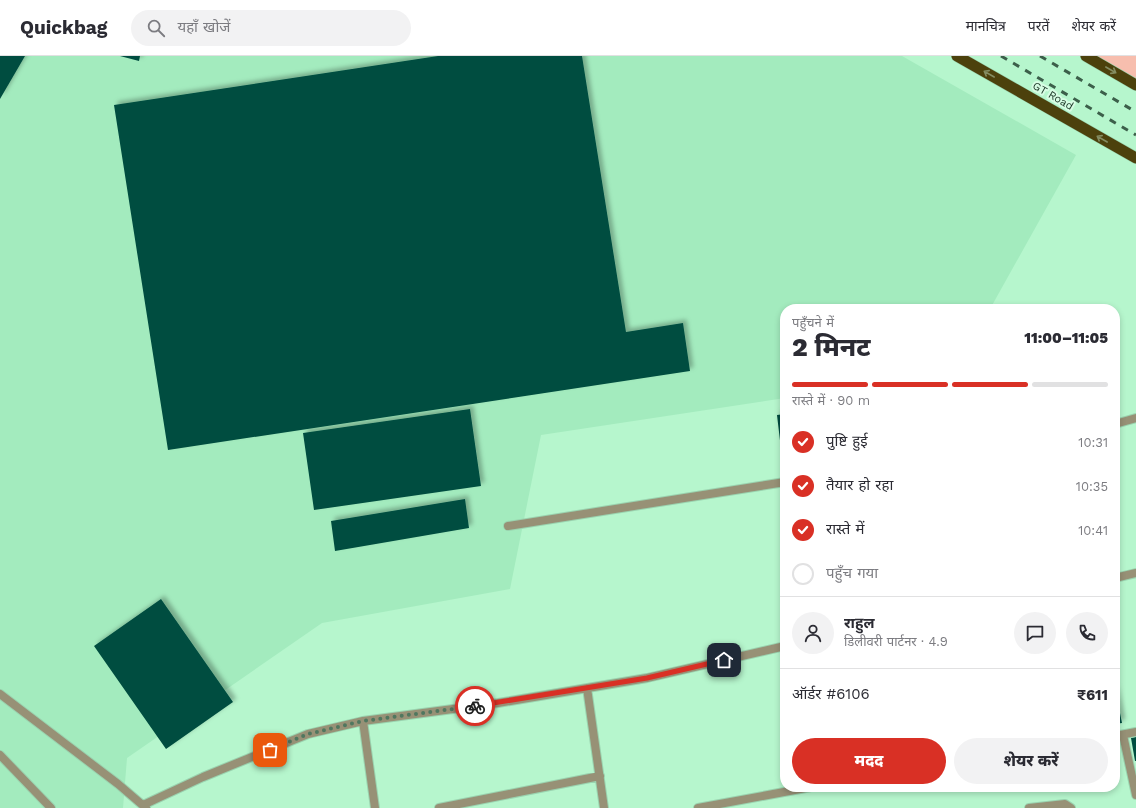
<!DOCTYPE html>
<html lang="hi">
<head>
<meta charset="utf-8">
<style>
  :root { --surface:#fff; --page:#f2f2f3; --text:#2b2b33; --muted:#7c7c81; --line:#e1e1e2; --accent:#d93025 }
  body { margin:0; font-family:"Work Sans","Noto Sans Devanagari",sans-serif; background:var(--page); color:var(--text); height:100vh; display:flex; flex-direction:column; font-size:15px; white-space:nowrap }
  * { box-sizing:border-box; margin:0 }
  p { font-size:13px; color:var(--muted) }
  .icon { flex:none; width:22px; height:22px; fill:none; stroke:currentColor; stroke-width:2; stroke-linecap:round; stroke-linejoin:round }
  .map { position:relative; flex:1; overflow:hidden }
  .sheet { position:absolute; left:780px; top:248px; width:340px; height:488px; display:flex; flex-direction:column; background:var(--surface); border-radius:16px; box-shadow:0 2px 6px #0003 }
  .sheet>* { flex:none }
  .pin { position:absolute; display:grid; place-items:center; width:34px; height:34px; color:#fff; margin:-17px; border-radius:8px; box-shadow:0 2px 6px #0006 }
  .courier { position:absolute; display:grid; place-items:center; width:40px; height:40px; margin:-20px; border:3px solid #d93025; border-radius:50%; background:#fff; color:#222; box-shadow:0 1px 5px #0007 }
  .summary em { font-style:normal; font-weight:800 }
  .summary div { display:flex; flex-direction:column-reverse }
  .summary { display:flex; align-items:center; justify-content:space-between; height:68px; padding:0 12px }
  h1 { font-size:26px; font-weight:800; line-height:30px }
  .bar { display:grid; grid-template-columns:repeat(4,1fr); gap:6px 4px; align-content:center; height:48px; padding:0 12px }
  .bar i { height:5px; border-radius:3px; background:var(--line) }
  .bar .active { background:var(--accent) }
  .bar p { grid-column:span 4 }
  .line { display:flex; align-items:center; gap:10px; padding:0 12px; border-top:1px solid var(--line) }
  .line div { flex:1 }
  .round { display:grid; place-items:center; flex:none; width:42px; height:42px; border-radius:21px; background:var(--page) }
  ol { padding:0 12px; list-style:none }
  li { display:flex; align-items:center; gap:12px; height:44px }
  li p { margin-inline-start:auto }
  li .icon { padding:4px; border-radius:50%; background:var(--accent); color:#fff; stroke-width:4 }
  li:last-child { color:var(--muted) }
  li i { width:22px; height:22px; border:2px solid var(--line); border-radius:50% }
  .action { display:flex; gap:8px; margin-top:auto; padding:8px 12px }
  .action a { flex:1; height:46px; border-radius:24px; background:var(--accent); color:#fff; font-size:16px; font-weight:800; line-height:46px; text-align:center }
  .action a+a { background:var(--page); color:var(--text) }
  header { display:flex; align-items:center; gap:24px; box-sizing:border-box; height:56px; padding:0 20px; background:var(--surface); border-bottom:1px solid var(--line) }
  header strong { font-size:19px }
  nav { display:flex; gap:22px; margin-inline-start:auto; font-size:14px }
  .search { width:280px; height:36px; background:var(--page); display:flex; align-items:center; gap:10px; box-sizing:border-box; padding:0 14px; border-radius:22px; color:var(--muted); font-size:15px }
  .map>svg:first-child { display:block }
  .built { fill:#a3ebbe }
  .green { fill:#f7beae }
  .building { fill:#034d40; filter:url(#shadow) }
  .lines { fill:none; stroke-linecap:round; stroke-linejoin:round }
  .minor-casing { stroke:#9ad3af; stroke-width:10 }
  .trunk-casing { stroke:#9ad3af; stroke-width:12 }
  .minor { stroke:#979176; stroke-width:8 }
  .trunk { stroke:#4c410c; stroke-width:11 }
  .rail { stroke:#3c5f4a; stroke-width:3; stroke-dasharray:7 7; stroke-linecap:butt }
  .oneway { stroke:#848c62 }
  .done { stroke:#50775f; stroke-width:4; stroke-dasharray:0 7.2 }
  .route { stroke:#d93025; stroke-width:5 }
  .labels { text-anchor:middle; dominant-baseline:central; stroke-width:4; stroke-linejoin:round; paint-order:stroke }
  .street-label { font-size:11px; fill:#193324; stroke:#d7fde4 }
</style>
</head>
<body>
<header>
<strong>Quickbag</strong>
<div class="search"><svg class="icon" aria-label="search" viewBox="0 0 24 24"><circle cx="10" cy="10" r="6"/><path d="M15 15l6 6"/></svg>यहाँ खोजें</div>
<nav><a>मानचित्र</a><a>परतें</a><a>शेयर करें</a></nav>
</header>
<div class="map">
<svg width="1136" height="752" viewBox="0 0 1136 752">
  <defs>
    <filter id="shadow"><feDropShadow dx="3.5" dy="-3.5" stdDeviation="2" flood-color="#0004"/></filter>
  </defs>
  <rect width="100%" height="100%" fill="#b6f6cd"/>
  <!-- built -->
  <path class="built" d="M0,0H902L1076,99L990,253H785V342L541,379L510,533L322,567L127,702L123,752H0Z"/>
  <!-- green -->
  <path class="green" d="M1085,0H1136V29Z"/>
  <!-- building -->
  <path class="building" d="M0,0H25L0,43Z
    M120,0H140L139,5Z
    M438,0H582L626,276L683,267L690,315L168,394L114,49Z
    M470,353L481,430L314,454L303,377Z
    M785,358V410H783L777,359Z
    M465,443L469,472L335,495L331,465Z
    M161,543L233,646L166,693L94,590Z
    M1115,632L1122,667L1115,668Z
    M1136,681V705H1135L1131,682Z"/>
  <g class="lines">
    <defs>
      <path id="minor" d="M1115,368L1136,362
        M508,470L785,426
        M1115,522L1136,517
        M587,632L604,752
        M0,638L118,728L146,752
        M363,665L375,752
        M1123,679L1136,739
        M1115,680L1136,676
        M0,699L51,752
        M143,749L203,721L308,678L363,665L498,647L647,622L785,590
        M439,752L600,720
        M698,752L811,731
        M1029,752L1065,748L1071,752"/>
      <path id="trunk" d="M957,0L1136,102
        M1086,0L1136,29"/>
    </defs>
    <!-- minor casing -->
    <use href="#minor" class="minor-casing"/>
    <!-- trunk casing -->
    <use href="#trunk" class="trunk-casing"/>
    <!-- minor -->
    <use href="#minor" class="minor"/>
    <!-- trunk -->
    <use href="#trunk" class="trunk"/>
    <!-- rail -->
    <path class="rail" d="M1001,0L1136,79
      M1040,0L1136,56"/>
  </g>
  <!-- one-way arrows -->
  <defs><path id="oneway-shaft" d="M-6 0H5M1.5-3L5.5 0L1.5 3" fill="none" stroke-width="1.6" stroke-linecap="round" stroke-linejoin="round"/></defs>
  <g class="oneway">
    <use href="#oneway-shaft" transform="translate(1111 14) rotate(30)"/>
    <use href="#oneway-shaft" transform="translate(989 18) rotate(-150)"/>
    <use href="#oneway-shaft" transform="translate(1102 83) rotate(-150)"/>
  </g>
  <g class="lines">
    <!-- done -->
    <path class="done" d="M270,694L308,678L363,665L475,650"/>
    <!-- route -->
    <path class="route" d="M475,650L647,622L724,604"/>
  </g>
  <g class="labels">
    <!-- street labels -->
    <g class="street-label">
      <text transform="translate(1053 40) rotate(30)">GT Road</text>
    </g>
  </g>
</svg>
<div class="pin" style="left:270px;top:694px;background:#ea580c"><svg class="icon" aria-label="bag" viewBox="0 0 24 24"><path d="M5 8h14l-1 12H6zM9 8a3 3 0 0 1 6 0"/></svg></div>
<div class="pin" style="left:724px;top:604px;background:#1f2937"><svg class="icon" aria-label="home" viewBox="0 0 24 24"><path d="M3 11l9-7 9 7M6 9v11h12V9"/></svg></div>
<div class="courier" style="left:475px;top:650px"><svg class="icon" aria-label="bike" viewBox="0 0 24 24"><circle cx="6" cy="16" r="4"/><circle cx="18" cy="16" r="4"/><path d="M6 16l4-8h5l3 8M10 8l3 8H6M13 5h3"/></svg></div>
<section class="sheet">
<div class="summary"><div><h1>2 मिनट</h1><p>पहुँचने में</p></div><em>11:00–11:05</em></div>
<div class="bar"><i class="active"></i><i class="active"></i><i class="active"></i><i></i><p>रास्ते में · 90 m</p></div>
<ol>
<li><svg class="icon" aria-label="check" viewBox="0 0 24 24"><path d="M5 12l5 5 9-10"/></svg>पुष्टि हुई<p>10:31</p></li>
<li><svg class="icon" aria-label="check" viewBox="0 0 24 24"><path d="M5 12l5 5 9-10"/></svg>तैयार हो रहा<p>10:35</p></li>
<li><svg class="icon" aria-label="check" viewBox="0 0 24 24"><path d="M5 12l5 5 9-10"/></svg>रास्ते में<p>10:41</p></li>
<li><i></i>पहुँच गया</li>
</ol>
<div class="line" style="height:72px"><a class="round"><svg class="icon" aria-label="person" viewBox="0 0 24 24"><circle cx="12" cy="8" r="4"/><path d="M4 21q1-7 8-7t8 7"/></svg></a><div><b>राहुल</b><p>डिलीवरी पार्टनर · 4.9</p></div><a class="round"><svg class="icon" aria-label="chat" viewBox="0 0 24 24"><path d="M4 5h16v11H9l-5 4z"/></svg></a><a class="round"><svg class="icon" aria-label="phone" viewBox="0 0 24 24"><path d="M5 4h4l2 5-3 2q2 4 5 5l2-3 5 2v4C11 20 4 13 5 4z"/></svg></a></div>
<div class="line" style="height:52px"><div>ऑर्डर #6106</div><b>₹611</b></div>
<div class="action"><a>मदद</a><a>शेयर करें</a></div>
</section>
</div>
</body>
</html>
